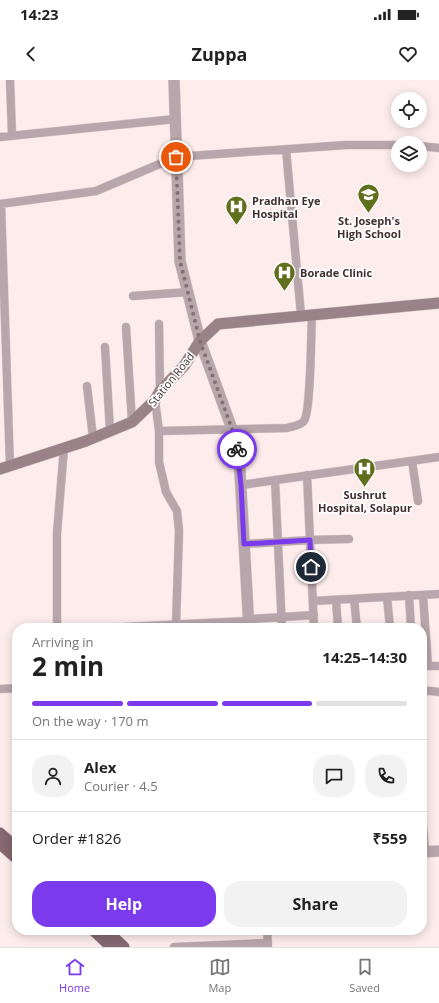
<!DOCTYPE html>
<html lang="en">
<head>
<meta charset="utf-8">
<style>
  :root { --surface:#fff; --page:#f2f2f2; --text:#222; --muted:#767676; --line:#e0e0e0; --accent:#7c3aed }
  body { margin:0; font-family:"Open Sans",sans-serif; background:var(--page); color:var(--text); height:100vh; display:flex; flex-direction:column; font-size:15px; white-space:nowrap }
  * { box-sizing:border-box; margin:0 }
  p { font-size:13px; color:var(--muted) }
  .icon { flex:none; width:22px; height:22px; fill:none; stroke:currentColor; stroke-width:2; stroke-linecap:round; stroke-linejoin:round }
  .map { position:relative; flex:1; overflow:hidden }
  .details { position:absolute; left:12px; top:543px; width:415px; height:312px; display:flex; flex-direction:column; background:var(--surface); border-radius:16px; box-shadow:0 2px 10px #0003 }
  .details>* { flex:none }
  .fabs { position:absolute; left:391px; top:12px; display:grid; gap:8px }
  .fabs a { display:grid; place-items:center; width:36px; height:36px; border-radius:50%; background:var(--surface); box-shadow:0 2px 10px #0003; font-size:20px }
  .pin { position:absolute; display:grid; place-items:center; width:34px; height:34px; color:#fff; margin:-17px; border:2px solid #fff; border-radius:50%; box-shadow:0 1px 4px #0007 }
  .courier { position:absolute; display:grid; place-items:center; width:40px; height:40px; margin:-20px; border:3px solid #7c3aed; border-radius:50%; background:#fff; color:#222; box-shadow:0 1px 5px #0007 }
  .head em { font-style:normal; font-weight:700 }
  .head div { display:flex; flex-direction:column-reverse }
  .head { display:flex; align-items:center; justify-content:space-between; height:68px; padding:0 20px }
  h1 { font-size:26px; font-weight:700; line-height:30px }
  .bar { display:grid; grid-template-columns:repeat(4,1fr); gap:6px 4px; align-content:center; height:48px; padding:0 20px }
  .bar i { height:5px; border-radius:3px; background:var(--line) }
  .bar .selected { background:var(--accent) }
  .bar p { grid-column:span 4 }
  .line { display:flex; align-items:center; gap:10px; padding:0 20px; border-top:1px solid var(--line) }
  .line div { flex:1 }
  .round { display:grid; place-items:center; flex:none; width:42px; height:42px; border-radius:16px; background:var(--page) }
  .button { display:flex; gap:8px; margin-top:auto; padding:8px 20px }
  .button a { flex:1; height:46px; border-radius:16px; background:var(--accent); color:#fff; font-size:16px; font-weight:700; line-height:46px; text-align:center }
  .button a+a { background:var(--page); color:var(--text) }
  .status { display:flex; justify-content:space-between; align-items:center; height:28px; padding:0 20px; background:var(--surface); direction:ltr }
  .status svg { height:11px; fill:currentColor }
  header { display:flex; justify-content:space-between; align-items:center; height:52px; padding:0 20px; background:var(--surface); font-size:18px; font-weight:700 }
  .menu { display:flex; justify-content:space-around; align-items:center; height:56px; border-top:1px solid var(--line); background:var(--surface); font-size:11px; color:var(--muted) }
  .menu a { display:grid; justify-items:center; gap:2px }
  .menu .selected { color:var(--accent) }
  .map>svg:first-child { display:block }
  .lines { fill:none; stroke-linecap:round; stroke-linejoin:round }
  .minor-casing { stroke:#dbcaca; stroke-width:9 }
  .tertiary-casing { stroke:#dbcaca; stroke-width:12 }
  .secondary-casing { stroke:#dbcaca; stroke-width:12 }
  .primary-casing { stroke:#dbcaca; stroke-width:12 }
  .minor { stroke:#b7a6ab; stroke-width:8 }
  .tertiary { stroke:#b7a6ab; stroke-width:11 }
  .secondary { stroke:#9a8289; stroke-width:11 }
  .primary { stroke:#856871; stroke-width:11 }
  .done { stroke:#827272; stroke-width:4; stroke-dasharray:0 7.2 }
  .route { stroke:#7c3aed; stroke-width:5 }
  .labels { text-anchor:middle; dominant-baseline:central; stroke-width:3.5; stroke-linejoin:round; paint-order:stroke }
  .poi-label { font-size:11px; font-weight:bold; fill:#403030; stroke:#fefefe; text-anchor:start }
  .street-label { font-size:11px; fill:#403030; stroke:#fefefe }
</style>
</head>
<body>
<div class="status"><b>14:23</b><svg viewBox="0 0 49 12"><path d="M0 12V9h3v3zM5 12V6h3v6zM10 12V3h3v9zM15 12V0h3v12zM26 1h20v11H26zM47 4h2v5h-2z"/></svg></div>
<header><svg class="icon" aria-label="back" viewBox="0 0 24 24"><path d="M15 5l-7 7 7 7"/></svg>Zuppa<svg class="icon" aria-label="heart" viewBox="0 0 24 24"><path d="M12 20l-8-8c-3-5 5-10 8-4 3-6 11-1 8 4z"/></svg></header>
<div class="map">
<svg width="439" height="867" viewBox="0 0 439 867">
  <rect width="100%" height="100%" fill="#fdecec"/>
  <g class="lines">
    <defs>
      <path id="minor" d="M10,0L12,55
        M0,57L175,39
        M420,66L439,68
        M286,69L301,235
        M0,124L96,111L176,77L346,65H398
        M1,124L10,386
        M133,216L188,212
        M159,244L160,311
        M126,247L132,342
        M105,267L110,351
        M87,306L93,358
        M155,320L159,351V382L166,412L177,431L179,451L176,545
        M159,351L287,348C293,346 300,346 304,341C311,331 311,251 312,234
        M412,381L418,421
        M307,395L314,548
        M275,400L282,548
        M241,405L439,377
        M244,464L310,460L349,459
        M409,515L411,548
        M423,515L428,586
        M387,517L390,548
        M354,519L357,548
        M336,520L338,548
        M313,521L439,514
        M248,539L314,535
        M57,548V453L64,368
        M104,548L248,541
        M422,586H439
        M0,609L17,608
        M422,611H431L439,612
        M422,733L425,771
        M267,850L268,867
        M174,867L268,863"/>
      <path id="tertiary" d="M174,0L180,181L200,261L232,349L239,375L249,548
        M422,772L439,771"/>
      <path id="secondary" d="M0,389L86,361L132,342L155,320L160,311L184,286L200,261L218,244L439,223"/>
      <path id="primary" d="M0,753L17,768
        M0,764L17,779
        M93,850L111,867
        M106,850L124,867"/>
    </defs>
    <!-- minor casing -->
    <use href="#minor" class="minor-casing"/>
    <!-- tertiary casing -->
    <use href="#tertiary" class="tertiary-casing"/>
    <!-- secondary casing -->
    <use href="#secondary" class="secondary-casing"/>
    <!-- primary casing -->
    <use href="#primary" class="primary-casing"/>
    <!-- minor -->
    <use href="#minor" class="minor"/>
    <!-- tertiary -->
    <use href="#tertiary" class="tertiary"/>
    <!-- secondary -->
    <use href="#secondary" class="secondary"/>
    <!-- primary -->
    <use href="#primary" class="primary"/>
  </g>
  <g class="lines">
    <!-- done -->
    <path class="done" d="M176,77L180,181L200,261L232,349L237,369"/>
    <!-- route -->
    <path class="route" d="M237,369L241,405L244,464L310,460L311,487"/>
  </g>
  <!-- icons -->
  <defs>
    <symbol id="school-pin" viewBox="-11 -11 22 30"><path d="M0 17L-7.5 6A9.5 9.5 0 1 1 7.5 6Z" fill="#5f6f1c" stroke="#fefefe"/><path d="M0-5L7-2L0 1L-7-2ZM-4 1L0 2.5L4 1V4Q0 6-4 4Z" fill="#fff"/></symbol>
    <symbol id="hospital-pin" viewBox="-11 -11 22 30"><path d="M0 17L-7.5 6A9.5 9.5 0 1 1 7.5 6Z" fill="#5f6f1c" stroke="#fefefe"/><path d="M-5-5h3v3.5h4V-5h3V5h-3V1.5h-4V5h-3Z" fill="#fff"/></symbol>
  </defs>
  <g fill-rule="evenodd">
    <use href="#school-pin" x="356" y="102" width="25" height="34"/>
    <use href="#hospital-pin" x="224" y="114" width="25" height="34"/>
    <use href="#hospital-pin" x="272" y="180" width="25" height="34"/>
    <use href="#hospital-pin" x="352" y="376" width="25" height="34"/>
  </g>
  <g class="labels">
    <!-- poi labels -->
    <g class="poi-label">
      <text x="252" y="120">Pradhan Eye<tspan x="252" dy="13">Hospital</tspan></text>
      <text x="369" y="140" text-anchor="middle">St. Joseph's<tspan x="369" dy="13">High School</tspan></text>
      <text x="300" y="192">Borade Clinic</text>
      <text x="365" y="414" text-anchor="middle">Sushrut<tspan x="365" dy="13">Hospital, Solapur</tspan></text>
    </g>
    <!-- street labels -->
    <g class="street-label">
      <text transform="translate(171 299) rotate(-51)">Station Road</text>
    </g>
  </g>
</svg>
<div class="fabs">
<a><svg class="icon" aria-label="locate" viewBox="0 0 24 24"><circle cx="12" cy="12" r="6"/><path d="M12 2v4M12 18v4M2 12h4M18 12h4"/></svg></a>
<a><svg class="icon" aria-label="layers" viewBox="0 0 24 24"><path d="M12 4l9 5-9 5-9-5zM3 14l9 5 9-5"/></svg></a>
</div>
<div class="pin" style="left:176px;top:77px;background:#ea580c"><svg class="icon" aria-label="bag" viewBox="0 0 24 24"><path d="M5 8h14l-1 12H6zM9 8a3 3 0 0 1 6 0"/></svg></div>
<div class="pin" style="left:311px;top:487px;background:#1f2937"><svg class="icon" aria-label="home" viewBox="0 0 24 24"><path d="M3 11l9-7 9 7M6 9v11h12V9"/></svg></div>
<div class="courier" style="left:237px;top:369px"><svg class="icon" aria-label="bike" viewBox="0 0 24 24"><circle cx="6" cy="16" r="4"/><circle cx="18" cy="16" r="4"/><path d="M6 16l4-8h5l3 8M10 8l3 8H6M13 5h3"/></svg></div>
<section class="details">
<div class="head"><div><h1>2 min</h1><p>Arriving in</p></div><em>14:25–14:30</em></div>
<div class="bar"><i class="selected"></i><i class="selected"></i><i class="selected"></i><i></i><p>On the way · 170 m</p></div>
<div class="line" style="height:72px"><a class="round"><svg class="icon" aria-label="person" viewBox="0 0 24 24"><circle cx="12" cy="8" r="4"/><path d="M4 21q1-7 8-7t8 7"/></svg></a><div><b>Alex</b><p>Courier · 4.5</p></div><a class="round"><svg class="icon" aria-label="chat" viewBox="0 0 24 24"><path d="M4 5h16v11H9l-5 4z"/></svg></a><a class="round"><svg class="icon" aria-label="phone" viewBox="0 0 24 24"><path d="M5 4h4l2 5-3 2q2 4 5 5l2-3 5 2v4C11 20 4 13 5 4z"/></svg></a></div>
<div class="line" style="height:52px"><div>Order #1826</div><b>₹559</b></div>
<div class="button"><a>Help</a><a>Share</a></div>
</section>
</div>
<nav class="menu">
<a class="selected"><svg class="icon" aria-label="home" viewBox="0 0 24 24"><path d="M3 11l9-7 9 7M6 9v11h12V9"/></svg>Home</a>
<a><svg class="icon" aria-label="map" viewBox="0 0 24 24"><path d="M3 6l6-2 6 2 6-2v14l-6 2-6-2-6 2zM9 4v14M15 6v14"/></svg>Map</a>
<a><svg class="icon" aria-label="saved" viewBox="0 0 24 24"><path d="M7 4h10v16l-5-4-5 4z"/></svg>Saved</a>
</nav>
</body>
</html>
